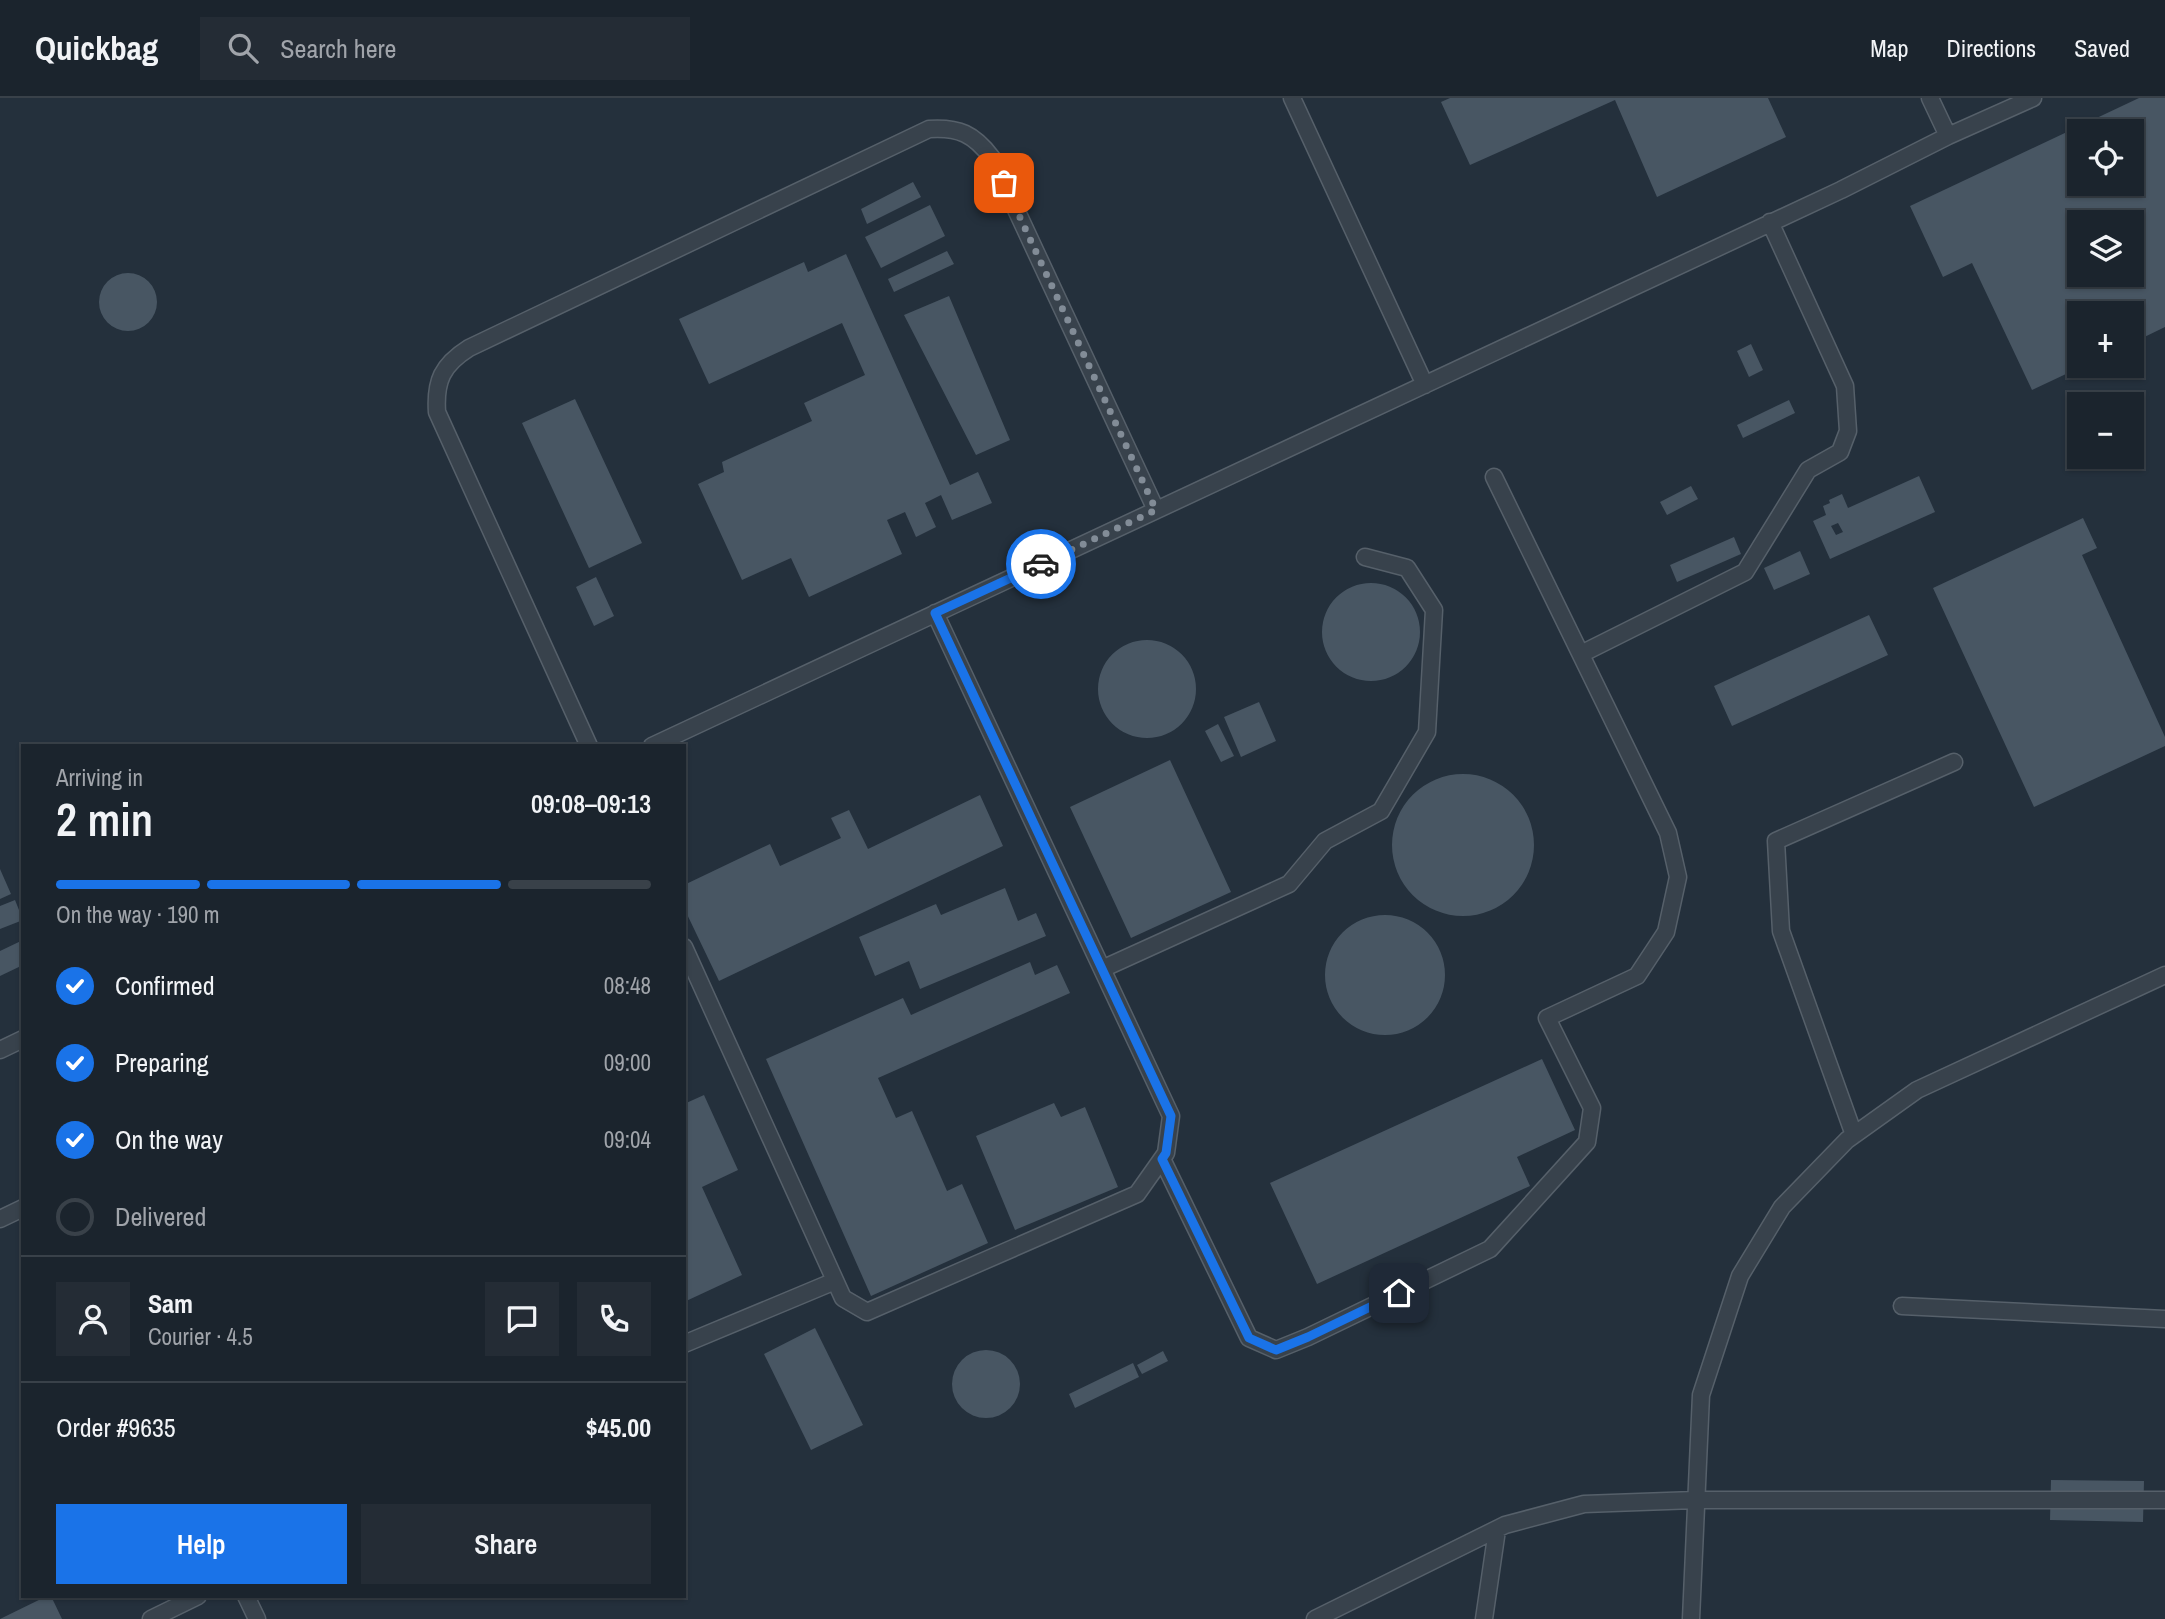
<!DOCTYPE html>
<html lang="en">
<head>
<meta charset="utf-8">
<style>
  :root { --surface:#1b242d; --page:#242c35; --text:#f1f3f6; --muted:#a0a4aa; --line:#394149; --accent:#1a73e8 }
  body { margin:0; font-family:"Archivo Narrow",sans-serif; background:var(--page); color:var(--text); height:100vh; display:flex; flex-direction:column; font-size:26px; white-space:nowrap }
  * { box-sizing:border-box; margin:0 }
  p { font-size:23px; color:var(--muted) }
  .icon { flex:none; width:38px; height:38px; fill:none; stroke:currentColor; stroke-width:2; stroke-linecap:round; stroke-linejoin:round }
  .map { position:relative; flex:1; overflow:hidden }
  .details { position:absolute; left:21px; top:646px; width:665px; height:854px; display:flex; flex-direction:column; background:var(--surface); border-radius:0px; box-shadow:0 2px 5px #0004,0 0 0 2px var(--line) }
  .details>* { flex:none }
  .tools { position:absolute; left:2067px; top:21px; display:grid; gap:14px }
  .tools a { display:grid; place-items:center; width:77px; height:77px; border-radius:0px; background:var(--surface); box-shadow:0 2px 5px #0004,0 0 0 2px var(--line); font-size:35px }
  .pin { position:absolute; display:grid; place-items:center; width:60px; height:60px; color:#fff; margin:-30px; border-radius:14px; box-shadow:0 4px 10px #0006 }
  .courier { position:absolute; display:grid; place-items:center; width:70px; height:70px; margin:-35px; border:5px solid #1a73e8; border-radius:50%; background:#fff; color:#222; box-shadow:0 2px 9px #0007 }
  .headline em { font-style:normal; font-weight:600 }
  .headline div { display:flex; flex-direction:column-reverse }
  .headline { display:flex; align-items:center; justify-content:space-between; height:119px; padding:0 35px }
  h1 { font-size:46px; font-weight:600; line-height:52px }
  .bar { display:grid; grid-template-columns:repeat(4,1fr); gap:10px 7px; align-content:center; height:84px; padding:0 35px }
  .bar i { height:9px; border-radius:5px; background:var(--line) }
  .bar .on { background:var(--accent) }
  .bar p { grid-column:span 4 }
  .line { display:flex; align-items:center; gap:18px; padding:0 35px; border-top:2px solid var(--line) }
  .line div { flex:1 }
  .round { display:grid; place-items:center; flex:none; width:74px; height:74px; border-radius:0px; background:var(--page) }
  ol { padding:0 35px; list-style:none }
  li { display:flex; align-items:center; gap:21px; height:77px }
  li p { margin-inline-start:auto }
  li .icon { padding:7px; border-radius:50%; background:var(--accent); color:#fff; stroke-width:4 }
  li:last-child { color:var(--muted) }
  li i { width:38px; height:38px; border:4px solid var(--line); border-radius:50% }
  .action { display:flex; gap:14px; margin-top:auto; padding:14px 35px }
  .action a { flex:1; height:80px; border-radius:0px; background:var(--accent); color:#fff; font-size:28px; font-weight:600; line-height:80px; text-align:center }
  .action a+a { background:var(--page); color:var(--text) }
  header { display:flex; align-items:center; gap:42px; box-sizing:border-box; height:98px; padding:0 35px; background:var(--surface); border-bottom:2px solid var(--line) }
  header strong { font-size:33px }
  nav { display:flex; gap:38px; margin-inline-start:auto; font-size:24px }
  .search { width:490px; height:63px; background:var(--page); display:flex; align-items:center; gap:18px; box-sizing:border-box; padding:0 24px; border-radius:0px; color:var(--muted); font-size:26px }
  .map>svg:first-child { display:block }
  .building { fill:#485663; fill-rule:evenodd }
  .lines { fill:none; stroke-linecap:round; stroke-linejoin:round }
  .lane-casing { stroke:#56606a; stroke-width:19 }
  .lane { stroke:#38424c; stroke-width:16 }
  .done { stroke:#828c97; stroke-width:7; stroke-dasharray:0 12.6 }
  .route { stroke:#1a73e8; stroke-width:9 }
</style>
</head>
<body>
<header>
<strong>Quickbag</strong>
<div class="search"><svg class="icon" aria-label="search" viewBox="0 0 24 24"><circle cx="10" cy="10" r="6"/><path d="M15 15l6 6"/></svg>Search here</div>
<nav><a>Map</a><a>Directions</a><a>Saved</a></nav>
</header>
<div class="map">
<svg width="2165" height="1521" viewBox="0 0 2165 1521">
  <rect width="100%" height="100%" fill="#24303c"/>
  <!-- building -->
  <path class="building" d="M1450,0H1768L1786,39L1657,99L1615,2L1470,67L1441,4Z
    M2139,0H2165V229L2132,245V215H2079V268H2083L2032,292L1972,165L1943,179L1910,108ZM2079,33H2132V86H2079ZM2079,124H2132V177H2079Z
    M913,84L921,99L867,126L861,111Z
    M930,107L945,138L881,170L865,139Z
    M947,153L954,166L894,194L888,181Z
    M846,156L950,387L978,374L992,405L952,422L941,397L925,405L936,429L916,439L905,414L887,422L902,456L809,499L791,460L742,482L698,386L724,374L722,364L812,323L804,305L865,277L842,225L709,286L679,221L804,164L808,174Z
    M99 204a29 29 0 1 1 58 0a29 29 0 1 1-58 0Z
    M949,198L1010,342L976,357L904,217Z
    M1751,246L1763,272L1749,279L1737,253Z
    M575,301L642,445L589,470L522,325Z
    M1789,302L1795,315L1743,340L1737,327Z
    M1919,378L1935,414L1830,461L1813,423L1826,417L1823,408L1830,405L1829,402L1842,396L1848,410ZM1838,425L1843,434L1836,437L1831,428Z
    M1691,388L1698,401L1667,417L1660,404Z
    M2083,420L2097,450L2082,457L2165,639V648L2034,709L1933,490Z
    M1734,439L1741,456L1677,484L1670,467Z
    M1800,453L1810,476L1774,492L1764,470Z
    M596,479L614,518L594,528L576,489Z
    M1322 534a49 49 0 1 1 98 0a49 49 0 1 1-98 0Z
    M1869,517L1888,557L1732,628L1714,588Z
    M1098 591a49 49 0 1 1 98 0a49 49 0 1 1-98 0Z
    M1259,604L1276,643L1241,659L1224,619Z
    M1218,626L1234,658L1221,664L1205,633Z
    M1170,662L1231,794L1131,840L1070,709Z
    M1392 747a71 71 0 1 1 142 0a71 71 0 1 1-142 0Z
    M980,697L1003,748L719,883L684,810V787L770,746L780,768L841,740L831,720L849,712L868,751Z
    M0,771L11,796L0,801Z
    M1005,790L1018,823L1036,815L1046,838L920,891L909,863L875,878L859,839L936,806L941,817Z
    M15,802L23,822L0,831V808Z
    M1325 877a60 60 0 1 1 120 0a60 60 0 1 1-120 0Z
    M23,842V867L0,878V853Z
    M1030,864L1035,877L1057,867L1070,895L878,980L896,1020L912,1013L947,1093L962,1086L988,1145L871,1198L766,961L903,900L911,917Z
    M1542,961L1575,1032L1517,1059L1530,1088L1317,1186L1270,1085Z
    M704,997L738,1072L702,1089L742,1177L684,1204V1006Z
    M1054,1005L1061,1019L1085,1009L1118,1089L1015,1132L976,1038Z
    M815,1230L863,1327L811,1352L764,1256Z
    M952 1286a34 34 0 1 1 68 0a34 34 0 1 1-68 0Z
    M1163,1253L1168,1263L1142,1276L1137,1267Z
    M1133,1265L1139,1279L1075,1310L1069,1296Z
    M2051,1382L2144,1383L2143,1424L2050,1422Z
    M47,1498H51L62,1521H0Z"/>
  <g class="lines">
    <defs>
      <path id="lane" d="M1292,0L1425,287
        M1930,0L1948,38
        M1581,556L1745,474L1808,372L1840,354L1848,333L1845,288L1770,124
        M589,648L437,314C435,283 442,267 469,250L929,31C959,29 974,36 992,60L1156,412
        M652,648L1841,92L1948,38L2033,0
        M684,849L843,1200L867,1214L1137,1096L1166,1055L1171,1018L935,515
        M1102,871L1289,786L1325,743L1381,713L1427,634L1434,512L1407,470L1365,459
        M0,952L23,941
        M1854,1037L1781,833L1776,743L1954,664
        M1162,1061L1249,1240L1276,1252L1308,1239L1490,1151L1587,1044L1592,1010L1547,920L1637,878L1666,834L1678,779L1668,735L1494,379
        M0,1121L23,1110
        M1902,1208L2165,1221
        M684,1246L835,1183
        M246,1498L257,1521
        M151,1521L198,1498
        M1315,1521L1505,1427L1584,1406L1695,1402H2165
        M1484,1521L1497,1432
        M1691,1521L1701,1297L1740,1178L1782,1109L1847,1042L1917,992L2165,877"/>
    </defs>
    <!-- lane casing -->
    <use href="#lane" class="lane-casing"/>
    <!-- lane -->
    <use href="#lane" class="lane"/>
  </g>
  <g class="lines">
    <!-- done -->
    <path class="done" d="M1004,85L1156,412L1041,466"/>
    <!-- route -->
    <path class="route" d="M1041,466L935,515L1171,1018L1166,1055L1162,1061L1249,1240L1276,1252L1308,1239L1399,1195"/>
  </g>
</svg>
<div class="tools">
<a><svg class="icon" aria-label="locate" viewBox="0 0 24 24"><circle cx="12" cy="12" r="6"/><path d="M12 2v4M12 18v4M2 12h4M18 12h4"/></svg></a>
<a><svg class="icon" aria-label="layers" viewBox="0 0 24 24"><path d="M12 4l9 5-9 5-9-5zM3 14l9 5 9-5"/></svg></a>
<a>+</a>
<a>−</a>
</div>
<div class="pin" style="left:1004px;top:85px;background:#ea580c"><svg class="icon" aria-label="bag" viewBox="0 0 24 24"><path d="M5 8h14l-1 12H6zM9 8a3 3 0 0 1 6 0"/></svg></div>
<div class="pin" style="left:1399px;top:1195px;background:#1f2937"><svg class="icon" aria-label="home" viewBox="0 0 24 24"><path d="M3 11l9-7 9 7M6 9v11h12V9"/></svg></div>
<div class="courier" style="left:1041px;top:466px"><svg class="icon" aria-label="car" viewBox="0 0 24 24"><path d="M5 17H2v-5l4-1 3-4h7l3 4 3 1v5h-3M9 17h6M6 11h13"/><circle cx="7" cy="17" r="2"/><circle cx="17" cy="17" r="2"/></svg></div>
<section class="details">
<div class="headline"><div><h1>2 min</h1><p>Arriving in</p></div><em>09:08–09:13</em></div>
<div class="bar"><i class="on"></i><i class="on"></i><i class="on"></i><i></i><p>On the way · 190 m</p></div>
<ol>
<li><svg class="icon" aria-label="check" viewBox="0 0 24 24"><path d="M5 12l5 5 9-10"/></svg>Confirmed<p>08:48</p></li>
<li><svg class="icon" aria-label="check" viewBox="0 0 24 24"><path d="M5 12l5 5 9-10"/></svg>Preparing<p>09:00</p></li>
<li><svg class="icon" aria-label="check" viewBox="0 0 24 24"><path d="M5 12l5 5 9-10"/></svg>On the way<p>09:04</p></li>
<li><i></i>Delivered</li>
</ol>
<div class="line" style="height:126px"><a class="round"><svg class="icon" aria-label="person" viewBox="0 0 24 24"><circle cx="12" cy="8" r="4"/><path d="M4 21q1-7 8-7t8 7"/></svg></a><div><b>Sam</b><p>Courier · 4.5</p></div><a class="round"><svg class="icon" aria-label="chat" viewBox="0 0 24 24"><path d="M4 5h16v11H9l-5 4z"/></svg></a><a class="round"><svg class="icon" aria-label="phone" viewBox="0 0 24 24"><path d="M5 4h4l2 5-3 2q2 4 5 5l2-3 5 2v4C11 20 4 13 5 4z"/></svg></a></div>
<div class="line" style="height:91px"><div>Order #9635</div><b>$45.00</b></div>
<div class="action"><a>Help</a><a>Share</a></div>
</section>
</div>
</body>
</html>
